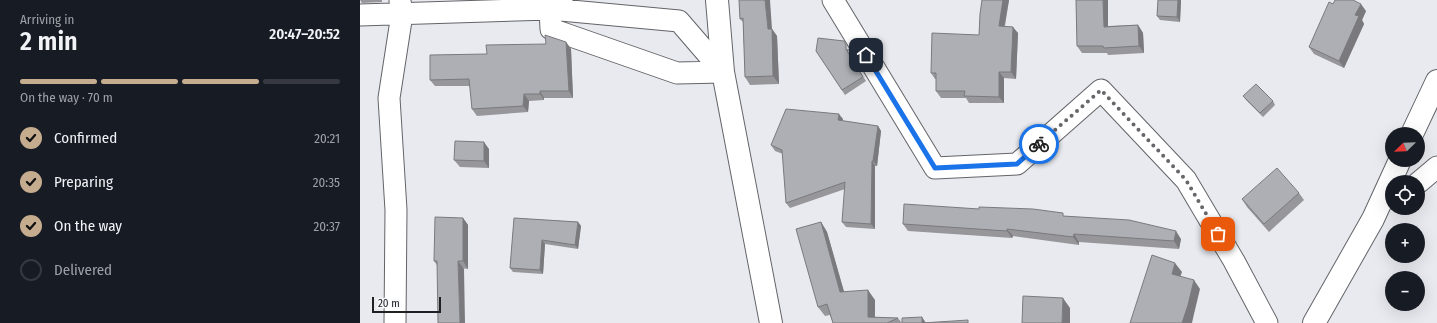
<!DOCTYPE html>
<html lang="en">
<head>
<meta charset="utf-8">
<style>
  :root { --surface:#171b24; --page:#20242c; --text:#f1f3f6; --muted:#9ea1a6; --line:#363941; --accent:#c5ac8f }
  body { margin:0; font-family:"Fira Sans Condensed",sans-serif; background:var(--page); color:var(--text); height:100vh; display:flex; flex-direction:column; font-size:15px; white-space:nowrap }
  * { box-sizing:border-box; margin:0 }
  p { font-size:13px; color:var(--muted) }
  .icon { flex:none; width:22px; height:22px; fill:none; stroke:currentColor; stroke-width:2; stroke-linecap:round; stroke-linejoin:round }
  .map { position:relative; flex:1; overflow:hidden }
  .side { display:flex; flex-direction:column; background:var(--surface); width:360px }
  .side>* { flex:none }
  .needle { width:26px; rotate:247deg }
  .tools { position:absolute; left:1025px; top:127px; display:grid; gap:8px }
  .tools a { display:grid; place-items:center; width:40px; height:40px; border-radius:50%; background:var(--surface); box-shadow:0 4px 16px #0002; font-size:20px }
  .scale { position:absolute; left:12px; bottom:10px; width:69px; box-sizing:border-box; padding-left:4px; border:2px solid #202022; border-top:0; font-size:11px; line-height:14px; white-space:nowrap; color:#202022; -webkit-text-stroke:3px #f6f8fd; paint-order:stroke }
  .pin { position:absolute; display:grid; place-items:center; width:34px; height:34px; color:#fff; margin:-17px; border-radius:8px; box-shadow:0 2px 6px #0006 }
  .courier { position:absolute; display:grid; place-items:center; width:40px; height:40px; margin:-20px; border:3px solid #1a73e8; border-radius:50%; background:#fff; color:#222; box-shadow:0 1px 5px #0007 }
  .overview em { font-style:normal; font-weight:600 }
  .overview div { display:flex; flex-direction:column-reverse }
  .overview { display:flex; align-items:center; justify-content:space-between; height:68px; padding:0 20px }
  h1 { font-size:26px; font-weight:600; line-height:30px }
  .bar { display:grid; grid-template-columns:repeat(4,1fr); gap:6px 4px; align-content:center; height:48px; padding:0 20px }
  .bar i { height:5px; border-radius:3px; background:var(--line) }
  .bar .selected { background:var(--accent) }
  .bar p { grid-column:span 4 }
  ol { padding:0 20px; list-style:none }
  li { display:flex; align-items:center; gap:12px; height:44px }
  li p { margin-inline-start:auto }
  li .icon { padding:4px; border-radius:50%; background:var(--accent); color:#111; stroke-width:4 }
  li:last-child { color:var(--muted) }
  li i { width:22px; height:22px; border:2px solid var(--line); border-radius:50% }
  main { display:flex; flex:1; min-height:0 }
  .map>svg:first-child { display:block }
  .lines { fill:none; stroke-linecap:round; stroke-linejoin:round }
  .street-casing { stroke:#636468; stroke-width:23 }
  .secondary-casing { stroke:#636468; stroke-width:24 }
  .street { stroke:#fff; stroke-width:21 }
  .secondary { stroke:#fff; stroke-width:22 }
  .wall { fill:#96969b }
  .shaded-wall { fill:#7a7a7e }
  .building { fill:#aeafb4; stroke:#7a7a7e }
  .done { stroke:#66676a; stroke-width:4; stroke-dasharray:0 7.2 }
  .route { stroke:#1a73e8; stroke-width:5 }
</style>
</head>
<body>
<main>
<section class="side">
<div class="overview"><div><h1>2 min</h1><p>Arriving in</p></div><em>20:47–20:52</em></div>
<div class="bar"><i class="selected"></i><i class="selected"></i><i class="selected"></i><i></i><p>On the way · 70 m</p></div>
<ol>
<li><svg class="icon" aria-label="check" viewBox="0 0 24 24"><path d="M5 12l5 5 9-10"/></svg>Confirmed<p>20:21</p></li>
<li><svg class="icon" aria-label="check" viewBox="0 0 24 24"><path d="M5 12l5 5 9-10"/></svg>Preparing<p>20:35</p></li>
<li><svg class="icon" aria-label="check" viewBox="0 0 24 24"><path d="M5 12l5 5 9-10"/></svg>On the way<p>20:37</p></li>
<li><i></i>Delivered</li>
</ol>
</section>
<div class="map">
<svg width="1077" height="323" viewBox="0 0 1077 323">
  <rect width="100%" height="100%" fill="#e9eaef"/>
  <g class="lines">
    <defs>
      <path id="street" d="M473,0L575,168L657,164L741,90L826,180L874,261L907,323
        M203,5L190,9L191,29L317,73L363,72
        M0,15L190,9L319,21L363,72
        M1058,183L1077,167
        M35,323L36,210L29,98L42,14L40,1"/>
      <path id="secondary" d="M357,0L363,72L411,323
        M1052,134L1077,81
        M954,323L1013,219L1040,160"/>
    </defs>
    <!-- street casing -->
    <use href="#street" class="street-casing"/>
    <!-- secondary casing -->
    <use href="#secondary" class="secondary-casing"/>
    <!-- street -->
    <use href="#street" class="street"/>
    <!-- secondary -->
    <use href="#secondary" class="secondary"/>
  </g>
  <!-- wall -->
  <path class="wall" d="M0,0H22V2L2,3Z
    M379,0L412,29L417,36L419,84L390,85L385,77L383,22L380,19Z
    M622,0H649L645,26L658,33L656,79L644,78V103H609L606,98H581L576,91V79H575L571,73L619,35Z
    M716,0H748V26L778,25L783,33L784,53L748,55L747,53H722L717,46Z
    M798,0H821L820,22L800,20L797,16Z
    M973,4L1006,11L1002,20L1004,24L984,68L954,54L949,47Z
    M206,42L211,49L213,98H184V100L169,101L168,112L117,116L112,109L110,86H75L70,80L127,54L186,44Z
    M489,49L488,54L506,81L485,95L456,51Z
    M883,96L913,101L915,105L903,117L886,100Z
    M483,119L482,121L518,126L521,131L517,166H515V229L486,227L482,222L485,189L430,208L426,203L423,154L415,151L411,145Z
    M129,149V168L100,167L94,160Z
    M939,193L944,200L909,232L887,207L882,199Z
    M705,216L821,239L819,249L719,242V245L653,236L652,238L548,231L543,224Z
    M103,218L108,225V269L77,265L74,261Z
    M154,218L218,222L221,226L218,249L185,244L183,274L153,272L150,268Z
    M461,222L467,232L484,292L515,300V317L538,318L542,323H473L470,315L465,316L458,307Z"/>
  <!-- shaded-wall -->
  <path class="shaded-wall" d="M405,0H410L412,29L417,36L419,84L413,76L408,29Z
    M643,0H649L643,33L639,26Z
    M743,0H748V34L744,27Z
    M818,0H821L820,22L817,17Z
    M1001,4L1006,11L1002,20L1004,24L984,68L979,61L995,15Z
    M778,25L783,33L784,53L779,46Z
    M653,27L658,33L656,79L651,72Z
    M206,42L211,49L213,98L209,91Z
    M639,72L644,78V103L639,97Z
    M180,91L184,98V100L180,94Z
    M164,94L169,101L168,112L163,106Z
    M479,114L483,119L482,126L478,120Z
    M518,126L521,131L517,166L513,161Z
    M124,142L129,149V168L124,161Z
    M512,161L515,166V229L511,224Z
    M103,218L108,225V269L103,261Z
    M218,222L221,226L218,249L215,245Z
    M461,222L467,232L487,302L480,292Z
    M647,229L653,236L652,238L647,231Z
    M816,231L821,239L819,249L814,241Z
    M714,234L719,242V245L713,237Z
    M182,240L185,244L183,274L180,270Z
    M98,261L104,269L105,323H100Z
    M815,263L822,272L818,283L812,274Z
    M834,280L840,289L834,314L832,323H822Z
    M508,290L515,300V323L508,317Z
    M703,298L710,308V323H702Z
    M562,317L566,323H562Z"/>
  <!-- building -->
  <path class="building" d="M379,0H405L408,29H412L413,76L385,77L383,18L380,19Z
    M622,0H643L639,26L653,27L651,72H639V97L604,96L605,91H576V73H571L572,33L619,35L620,14Z
    M716,0H743L744,27L778,25L779,46L744,48L743,46H717Z
    M798,0H818L817,17L797,16Z
    M975,0H993L1001,4L995,15L999,16L979,61L949,47L969,2L973,4Z
    M185,35L206,42L209,91H180V94H164L163,106L112,109L109,79L70,80V55L127,54L126,45L186,44Z
    M458,38L484,41L486,45V49L503,77L482,90L456,51Z
    M896,84L913,101L900,113L883,96Z
    M426,109L479,114L478,120L518,126L513,161H512L511,224L482,222L485,182L426,203L422,150L411,145Z
    M95,141L124,142V161L94,160Z
    M917,168L939,193L904,224L882,199Z
    M544,204L619,209V207L673,209L703,213V216L769,220L816,231L814,241L714,234L713,237L647,229V231L543,224Z
    M75,217L103,218V261H98L100,323H78L77,261H74Z
    M154,218L218,222L215,245L182,240L180,270L150,268Z
    M461,222L480,292L508,290V317L538,318L527,323H473L467,304L458,307L436,229Z
    M792,255L815,263L812,274L834,280L828,305L822,323H770Z
    M663,296L703,298L702,323H662Z
    M562,317V323L608,320V323H542V318Z"/>
  <g class="lines">
    <!-- done -->
    <path class="done" d="M679,144L741,90L826,180L858,234"/>
    <!-- route -->
    <path class="route" d="M506,55L575,168L657,164L679,144"/>
  </g>
</svg>
<div class="tools">
<a><svg class="needle" viewBox="-14 -14 28 28"><path d="M0-13l5 13h-10z" fill="#e53935"/><path d="M0 13l5-13h-10z" fill="#9ea1a6"/></svg></a>
<a><svg class="icon" aria-label="locate" viewBox="0 0 24 24"><circle cx="12" cy="12" r="6"/><path d="M12 2v4M12 18v4M2 12h4M18 12h4"/></svg></a>
<a>+</a>
<a>−</a>
</div>
<div class="scale">20 m</div>
<div class="pin" style="left:858px;top:234px;background:#ea580c"><svg class="icon" aria-label="bag" viewBox="0 0 24 24"><path d="M5 8h14l-1 12H6zM9 8a3 3 0 0 1 6 0"/></svg></div>
<div class="pin" style="left:506px;top:55px;background:#1f2937"><svg class="icon" aria-label="home" viewBox="0 0 24 24"><path d="M3 11l9-7 9 7M6 9v11h12V9"/></svg></div>
<div class="courier" style="left:679px;top:144px"><svg class="icon" aria-label="bike" viewBox="0 0 24 24"><circle cx="6" cy="16" r="4"/><circle cx="18" cy="16" r="4"/><path d="M6 16l4-8h5l3 8M10 8l3 8H6M13 5h3"/></svg></div>
</div>
</main>
</body>
</html>
